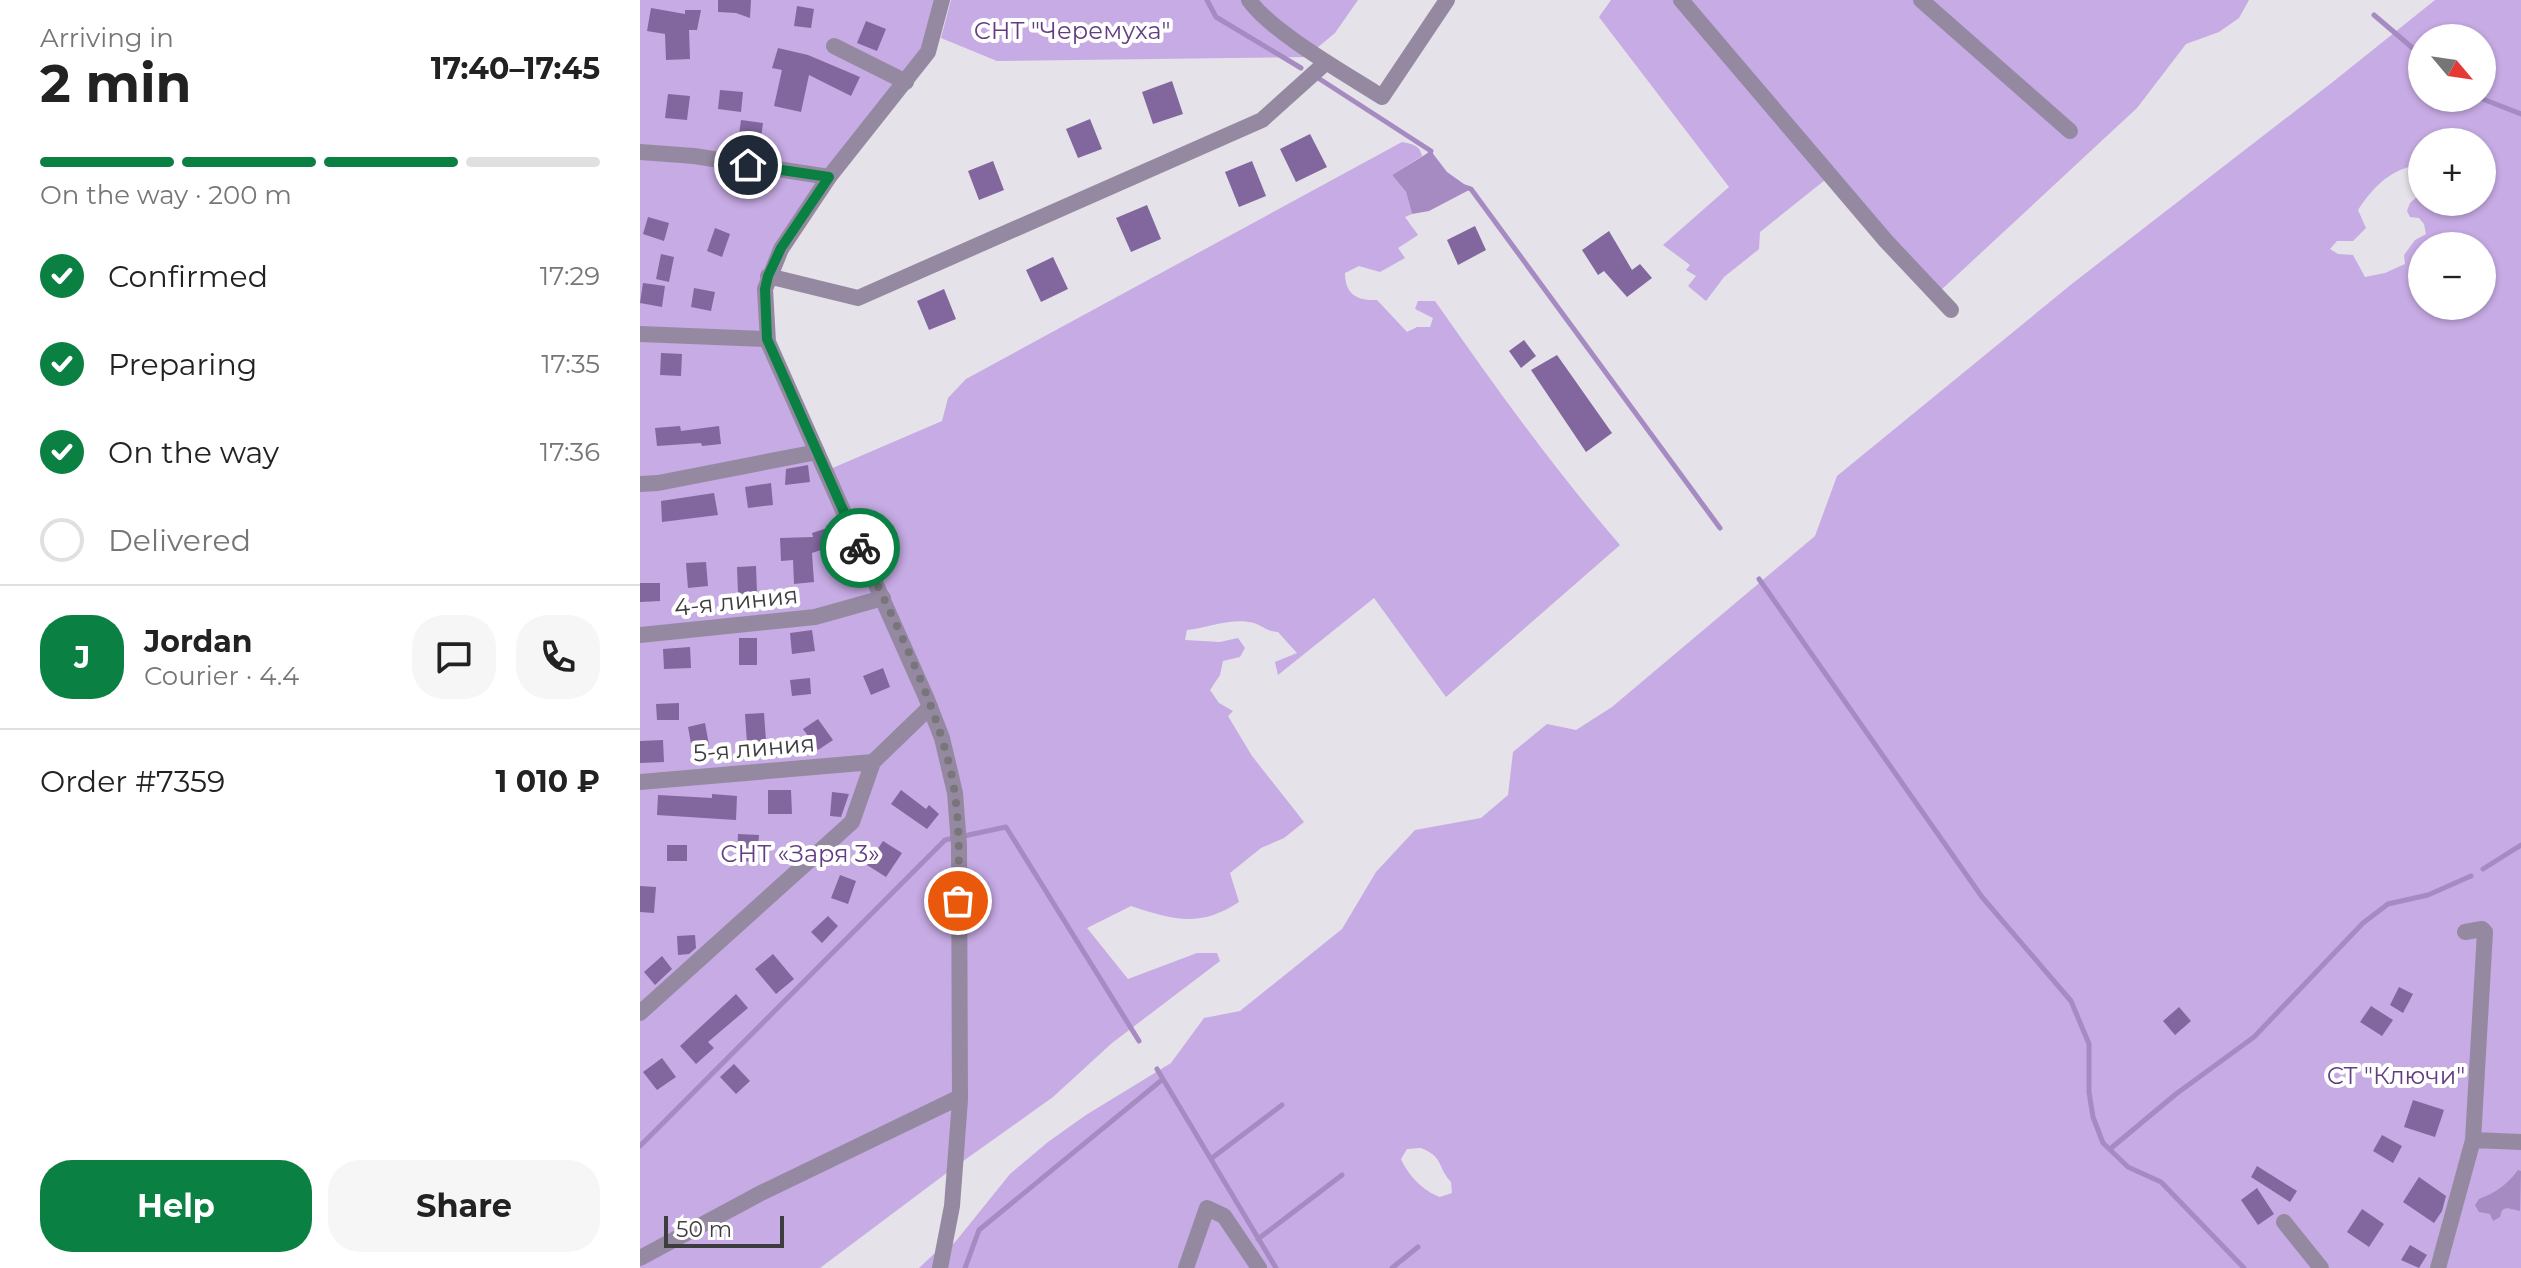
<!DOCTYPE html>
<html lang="en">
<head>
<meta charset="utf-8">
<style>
  :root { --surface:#fff; --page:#f6f6f6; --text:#222; --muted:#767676; --line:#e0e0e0; --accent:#0b8043 }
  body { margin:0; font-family:Montserrat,sans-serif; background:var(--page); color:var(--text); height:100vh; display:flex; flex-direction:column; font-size:30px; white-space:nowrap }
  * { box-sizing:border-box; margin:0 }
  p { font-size:26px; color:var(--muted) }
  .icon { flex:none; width:44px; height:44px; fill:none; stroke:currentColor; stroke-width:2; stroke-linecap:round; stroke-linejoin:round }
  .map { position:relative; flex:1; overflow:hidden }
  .drawer { display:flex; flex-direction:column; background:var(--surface); width:640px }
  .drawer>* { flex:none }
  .needle { width:52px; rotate:119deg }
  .controls { position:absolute; left:1768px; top:24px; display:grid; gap:16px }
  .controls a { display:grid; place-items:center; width:88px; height:88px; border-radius:50%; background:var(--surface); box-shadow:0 2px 6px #0004; font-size:40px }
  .scale { position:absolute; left:24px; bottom:20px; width:120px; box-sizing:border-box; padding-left:8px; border:4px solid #3d3c3f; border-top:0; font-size:22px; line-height:28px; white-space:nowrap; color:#3d3c3f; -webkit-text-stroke:6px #fff; paint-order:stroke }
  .pin { position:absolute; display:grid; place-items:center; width:68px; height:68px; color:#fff; margin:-34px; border:4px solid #fff; border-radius:50%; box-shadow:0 2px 8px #0007 }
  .courier { position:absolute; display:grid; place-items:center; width:80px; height:80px; margin:-40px; border:6px solid #0b8043; border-radius:50%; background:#fff; color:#222; box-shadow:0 2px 10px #0007 }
  .head em { font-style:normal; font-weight:700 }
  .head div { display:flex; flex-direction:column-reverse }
  .head { display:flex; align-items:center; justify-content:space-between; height:136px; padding:0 40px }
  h1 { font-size:52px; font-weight:700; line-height:60px }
  .bar { display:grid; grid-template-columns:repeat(4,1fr); gap:12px 8px; align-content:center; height:96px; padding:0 40px }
  .bar i { height:10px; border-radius:6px; background:var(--line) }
  .bar .current { background:var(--accent) }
  .bar p { grid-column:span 4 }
  .line { display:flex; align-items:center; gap:20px; padding:0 40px; border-top:2px solid var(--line) }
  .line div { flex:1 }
  .round { display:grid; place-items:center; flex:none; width:84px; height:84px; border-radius:32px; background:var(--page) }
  ol { padding:0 40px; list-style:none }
  li { display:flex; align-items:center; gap:24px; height:88px }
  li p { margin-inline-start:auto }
  li .icon { padding:8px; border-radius:50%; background:var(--accent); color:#fff; stroke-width:4 }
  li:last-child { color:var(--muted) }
  li i { width:44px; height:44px; border:4px solid var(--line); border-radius:50% }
  .action { display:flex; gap:16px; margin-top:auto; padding:16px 40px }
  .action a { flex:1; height:92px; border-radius:32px; background:var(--accent); color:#fff; font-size:32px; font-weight:700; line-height:92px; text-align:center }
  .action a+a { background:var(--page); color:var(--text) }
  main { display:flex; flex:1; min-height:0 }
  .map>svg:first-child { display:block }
  .green { fill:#c6abe4; fill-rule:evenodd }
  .water { fill:#a68bc3 }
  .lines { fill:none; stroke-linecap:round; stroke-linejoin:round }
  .stream { stroke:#a68bc3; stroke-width:5 }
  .building { fill:#81679d }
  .minor { stroke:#9589a2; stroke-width:16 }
  .tertiary { stroke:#9589a2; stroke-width:16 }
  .done { stroke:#78767a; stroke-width:8; stroke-dasharray:0 14.4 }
  .route { stroke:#0b8043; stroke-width:10 }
  .labels { text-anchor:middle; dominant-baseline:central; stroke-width:8; stroke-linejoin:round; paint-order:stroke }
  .park-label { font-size:24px; fill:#623d83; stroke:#fff }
  .street-label { font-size:24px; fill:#3d3c3f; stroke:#fff }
</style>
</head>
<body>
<main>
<section class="drawer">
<div class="head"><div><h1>2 min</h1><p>Arriving in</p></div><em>17:40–17:45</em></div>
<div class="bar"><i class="current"></i><i class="current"></i><i class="current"></i><i></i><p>On the way · 200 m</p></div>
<ol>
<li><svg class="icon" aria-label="check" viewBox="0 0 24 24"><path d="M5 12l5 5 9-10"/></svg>Confirmed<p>17:29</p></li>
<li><svg class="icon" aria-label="check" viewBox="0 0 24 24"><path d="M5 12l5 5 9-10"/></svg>Preparing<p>17:35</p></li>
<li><svg class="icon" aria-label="check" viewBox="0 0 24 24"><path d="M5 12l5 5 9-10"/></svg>On the way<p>17:36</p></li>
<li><i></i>Delivered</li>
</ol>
<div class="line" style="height:144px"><b class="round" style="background:var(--accent);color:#fff">J</b><div><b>Jordan</b><p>Courier · 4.4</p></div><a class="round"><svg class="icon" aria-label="chat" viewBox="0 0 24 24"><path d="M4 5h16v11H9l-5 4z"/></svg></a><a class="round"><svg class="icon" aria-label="phone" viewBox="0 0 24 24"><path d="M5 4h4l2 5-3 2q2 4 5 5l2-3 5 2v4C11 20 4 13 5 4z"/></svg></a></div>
<div class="line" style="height:104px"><div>Order #7359</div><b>1 010 ₽</b></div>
<div class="action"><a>Help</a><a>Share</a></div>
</section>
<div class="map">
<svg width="1881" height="1268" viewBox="0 0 1881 1268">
  <rect width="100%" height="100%" fill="#e5e2e9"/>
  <!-- green -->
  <path class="green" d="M0,0H302L288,52L200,165L128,279V342L188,470L302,421L308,398L326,379L762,142C772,144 780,145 782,156L752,175L766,192L772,214L765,217L778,235L758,248L765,258L740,272L719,266L705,273C705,294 717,301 737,300L767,332L777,327H790L793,318L775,309L778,301H795C853,384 913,468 980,545L806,697L734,598L638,675L635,662L657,653L638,632C628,632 623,626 614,623C592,617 568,628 547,630L545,640L580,642L598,638L605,648L600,657L583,661L580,675L570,690L579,703L593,711L588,716L612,756L664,822L644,838L621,848L590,873L599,902C559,928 534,920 491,906L447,928L488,979L557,953H577L580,961L472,1043L413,1097L312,1169L180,1268H0Z
    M311,0H718L695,33L666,57L357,61L301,38Z
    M971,0H1609L1599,18L1579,32L1546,44L1497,108L1301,290L1190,176L1120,232L1119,249L1084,277L1066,301L1048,286L1056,276L1046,270L1050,265L1023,245L1089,187L959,17Z
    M1795,0H1881V1268H279L294,1254L305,1251L316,1241L370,1174L408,1142L446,1115L531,1063L564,1018L600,1011L702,929L736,872L775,830L841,818L868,795L873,752L907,724L936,730L972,707L1175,536L1197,476L1433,283L1694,81ZM1782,38H1842V98H1782ZM1782,142H1842V202H1782V197L1778,196L1770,203L1767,211L1770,217L1779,218L1784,224L1786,234L1775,240L1764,255L1765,264L1745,273L1725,277L1713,255L1698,254L1690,249L1697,241H1713L1726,228L1718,210C1734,186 1752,167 1782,165ZM1782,246H1842V306H1782ZM781,1148C804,1157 797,1167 811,1182L812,1193L800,1197C783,1191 768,1175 761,1159L767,1149Z"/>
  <!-- water -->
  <path class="water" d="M791,151L807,172L831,189L789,211L772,214L766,192L752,175Z
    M1878,1170L1881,1171L1880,1211L1867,1208L1862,1210L1860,1217L1853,1221L1850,1214L1839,1212L1835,1205L1839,1199C1855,1193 1868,1184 1878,1170Z"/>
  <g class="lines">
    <!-- stream -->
    <path class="stream" d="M567,0L576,17L661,68
      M1734,15L1782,56
      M675,76L791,151L790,154
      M1840,98L1881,114
      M825,187L831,189L1080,528
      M1119,579L1342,897L1431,1001L1449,1044V1092L1453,1117L1463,1143L1488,1167L1521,1182L1604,1268
      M1843,869L1881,845
      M517,1069L636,1268
      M0,1146L305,840L366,827L499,1041
      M1470,1149L1536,1094L1614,1037L1723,923L1748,904L1788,895L1831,876
      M572,1158L642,1105
      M618,1239L702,1175
      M325,1268L339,1230L523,1079
      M752,1268L778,1247"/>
  </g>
  <!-- building -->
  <path class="building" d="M78,0H111L110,18L96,13L78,12Z
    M157,6L174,9L171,28L154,26Z
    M11,8L45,14V10H61L57,30H49L50,59L26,60L25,34L7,31Z
    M226,21L246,29L237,51L217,43Z
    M138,48L168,55L220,77L211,96L169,75L161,112L134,106L142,70L132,68Z
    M532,81L543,114L513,124L502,92Z
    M80,90L103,92L101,112L78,109Z
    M28,94L50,96L47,120L25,118Z
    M450,119L462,149L438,158L426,129Z
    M101,120L123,123L121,138L99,135Z
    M670,134L687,167L656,182L640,149Z
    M353,161L364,190L339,200L328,171Z
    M612,161L626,196L599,207L585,172Z
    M507,205L521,239L491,252L476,218Z
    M8,217L29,223L24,241L3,234Z
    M835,226L846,250L818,265L807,240Z
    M75,228L90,234L82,257L67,251Z
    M969,231L992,270L1000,264L1012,278L987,297L964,271L958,275L942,250Z
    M21,254L34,257L29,282L16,279Z
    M413,257L428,289L401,302L386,270Z
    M3,283L25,286L22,307L0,303Z
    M54,288L75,292L71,311L51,307Z
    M304,289L316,319L289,330L277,301Z
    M884,340L896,356L881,368L869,351Z
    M21,353L42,354L41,376L20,375Z
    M917,355L972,433L946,452L891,370Z
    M40,426L41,431L79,426L81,444L62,446L61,443L17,446L15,428Z
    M168,465L170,482L145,485L146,469Z
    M131,483L133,505L108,508L105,487Z
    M74,493L78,515L22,522L21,501Z
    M187,528L193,546L172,553L174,582L154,584L153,560L141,561L140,538L173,537L172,533Z
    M66,562L68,586L48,588L46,563Z
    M116,566L117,593L98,594L97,567Z
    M0,583H20V601L0,602Z
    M172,630L175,651L152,654L150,633Z
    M99,638H117V665H99Z
    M50,647L51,668L24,669L23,649Z
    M243,668L250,687L231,695L223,676Z
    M170,678L171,694L152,696L150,680Z
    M39,703V720H17L16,704Z
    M124,713L126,741L107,743L105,714Z
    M178,719L193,740L178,750L163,729Z
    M65,723L69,745L52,749L48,727Z
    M23,740L24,762L0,763V741Z
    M128,790H151L152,814H128Z
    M261,790L286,809L289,805L299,814L287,829L251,804Z
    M192,792L209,794L201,817L190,816Z
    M72,794L97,796L96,820L17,815L18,795L72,798Z
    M98,834L119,835L117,862L97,861Z
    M243,841L262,853L246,877L227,865Z
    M27,845H47V861H27Z
    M200,875L216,881L208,904L191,898Z
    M0,886L16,887L14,913L0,912Z
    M188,916L198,926L182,943L171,932Z
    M55,935L56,948L49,954L38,955L37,936Z
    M133,954L154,979L136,994L115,969Z
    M22,956L32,969L15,985L4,972Z
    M1759,987L1773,994L1763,1013L1750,1005Z
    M96,994L108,1008L68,1042L74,1048L56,1064L40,1046Z
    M1731,1006L1753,1020L1742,1036L1720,1022Z
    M1539,1007L1551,1021L1535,1035L1523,1021Z
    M22,1058L36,1077L17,1090L3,1072Z
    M94,1064L110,1081L96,1094L80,1077Z
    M1773,1100L1804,1110L1795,1137L1764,1127Z
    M1742,1135L1762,1146L1753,1163L1733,1151Z
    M1617,1166L1657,1191L1650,1202L1611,1177Z
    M1779,1177L1806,1196L1802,1211L1794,1223L1763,1202Z
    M1617,1188L1634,1214L1618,1225L1601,1200Z
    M1722,1209L1744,1224L1729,1247L1707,1232Z
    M1770,1245L1787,1255L1779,1268L1761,1260Z"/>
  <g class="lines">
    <!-- minor -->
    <path class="minor" d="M609,0C631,32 708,75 742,97L807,0
      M1041,0L1246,241L1311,310
      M1281,0L1430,131
      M194,46L266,82
      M0,152L54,156L189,177
      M128,276L218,298L622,120L682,66
      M0,334L127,339
      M0,484L18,483L177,452
      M0,635L175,617L243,598
      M0,782L233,762
      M0,1013L212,822L233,762L290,707
      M1833,1140L1881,1142
      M1644,1222L1681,1268
      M0,1258L121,1193L320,1097
      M546,1268L567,1208L584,1216L619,1268
      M1798,1268L1833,1140L1845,932L1842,929L1825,932"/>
    <!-- tertiary -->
    <path class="tertiary" d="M300,1268L312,1206L320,1100L319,845L315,793L302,738L286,697L128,342L125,289L141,249L189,177L288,52L302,0"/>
  </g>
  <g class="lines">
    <!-- done -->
    <path class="done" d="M220,548C254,621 304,716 315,795C320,830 319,866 318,901"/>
    <!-- route -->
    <path class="route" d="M108,165L189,177L141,248L128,276L125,289L127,339L220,548"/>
  </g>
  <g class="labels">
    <!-- park labels -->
    <g class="park-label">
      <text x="432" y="30">СНТ "Черемуха"</text>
      <text x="160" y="853">СНТ «Заря 3»</text>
      <text x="1756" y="1075">СТ "Ключи"</text>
    </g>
    <!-- street labels -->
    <g class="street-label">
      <text transform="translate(96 601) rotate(-6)">4-я линия</text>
      <text transform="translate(114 748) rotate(-5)">5-я линия</text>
    </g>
  </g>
</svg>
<div class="controls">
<a><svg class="needle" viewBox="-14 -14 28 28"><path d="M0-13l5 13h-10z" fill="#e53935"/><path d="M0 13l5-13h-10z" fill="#767676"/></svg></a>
<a>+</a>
<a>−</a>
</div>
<div class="scale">50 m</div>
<div class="pin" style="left:318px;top:901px;background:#ea580c"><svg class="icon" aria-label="bag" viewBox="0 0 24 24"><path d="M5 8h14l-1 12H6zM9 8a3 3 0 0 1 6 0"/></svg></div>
<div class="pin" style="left:108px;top:165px;background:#1f2937"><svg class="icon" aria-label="home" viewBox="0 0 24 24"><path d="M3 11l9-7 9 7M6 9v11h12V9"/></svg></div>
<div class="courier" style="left:220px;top:548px"><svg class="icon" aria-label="bike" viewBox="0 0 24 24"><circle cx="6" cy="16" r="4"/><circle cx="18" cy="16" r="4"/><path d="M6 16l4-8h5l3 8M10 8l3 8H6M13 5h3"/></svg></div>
</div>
</main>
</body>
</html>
